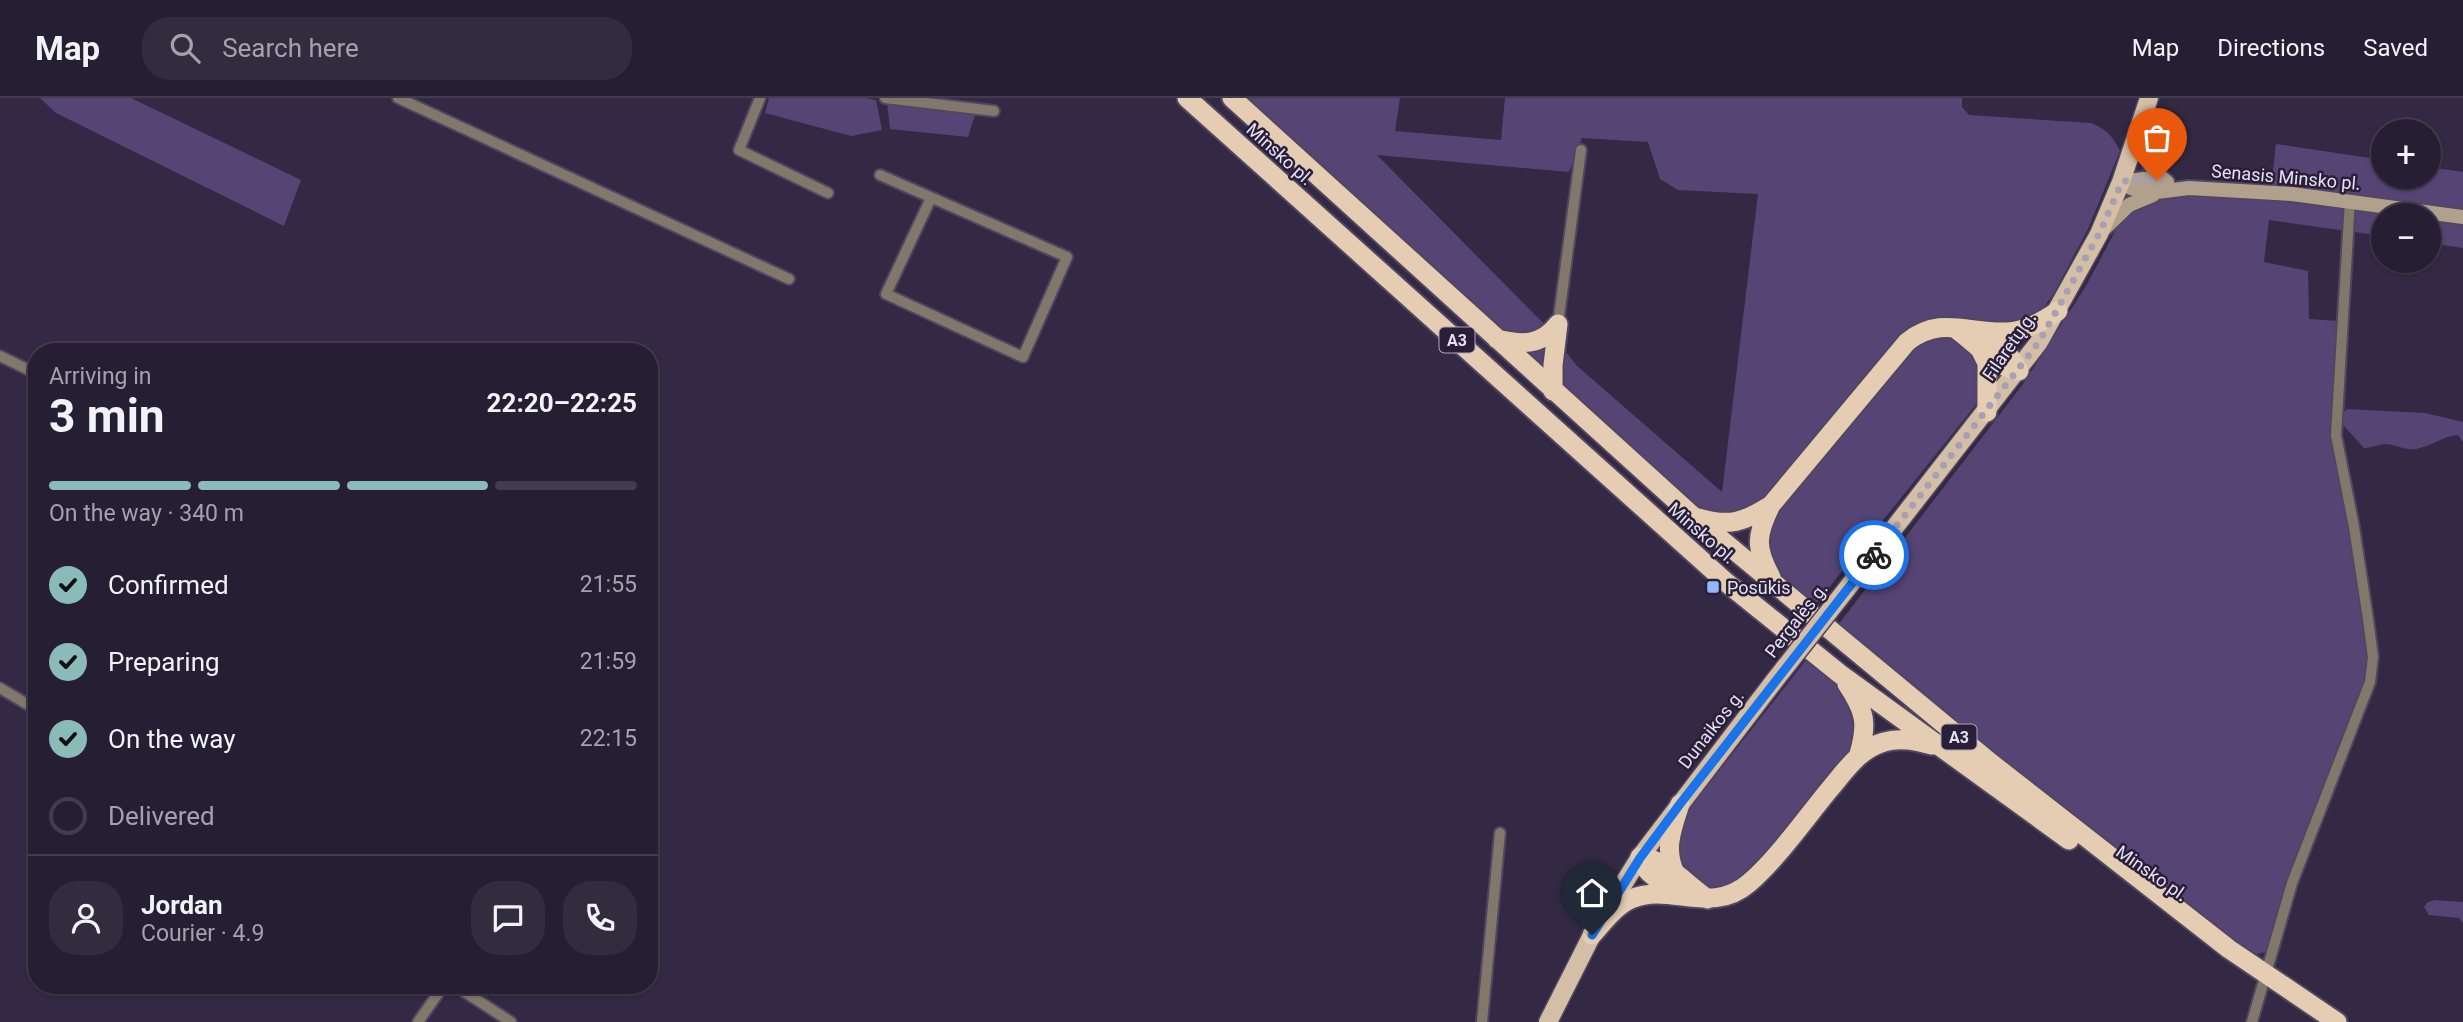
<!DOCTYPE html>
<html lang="en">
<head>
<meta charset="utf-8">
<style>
  :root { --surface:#261f33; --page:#322c3f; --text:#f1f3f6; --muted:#a4a2ac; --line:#423d4e; --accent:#8bbbb9 }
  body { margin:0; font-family:Roboto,sans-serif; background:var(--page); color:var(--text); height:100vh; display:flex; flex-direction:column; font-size:26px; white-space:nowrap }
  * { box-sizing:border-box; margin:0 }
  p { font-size:23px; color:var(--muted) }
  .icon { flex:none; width:38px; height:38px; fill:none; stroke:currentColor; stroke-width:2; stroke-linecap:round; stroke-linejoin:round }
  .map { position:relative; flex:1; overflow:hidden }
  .side { position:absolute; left:28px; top:245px; width:630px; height:651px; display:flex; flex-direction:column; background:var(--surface); border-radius:28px; box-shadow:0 2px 5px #0004,0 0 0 2px var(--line) }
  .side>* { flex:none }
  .fabs { position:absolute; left:2371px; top:21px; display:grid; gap:14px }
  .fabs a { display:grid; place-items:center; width:70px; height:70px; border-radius:50%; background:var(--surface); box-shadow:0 2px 5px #0004,0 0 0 2px var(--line); font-size:35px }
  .pin { position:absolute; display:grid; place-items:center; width:60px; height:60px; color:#fff; margin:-72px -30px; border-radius:50% 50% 50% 0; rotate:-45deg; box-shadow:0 0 7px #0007 }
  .pin .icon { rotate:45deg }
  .courier { position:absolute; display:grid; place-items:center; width:70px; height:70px; margin:-35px; border:5px solid #1a73e8; border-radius:50%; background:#fff; color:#222; box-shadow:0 2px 9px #0007 }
  .headline em { font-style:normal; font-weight:700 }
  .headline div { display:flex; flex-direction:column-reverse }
  .headline { display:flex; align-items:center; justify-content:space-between; height:119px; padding:0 21px }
  h1 { font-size:46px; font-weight:700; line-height:52px }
  .bar { display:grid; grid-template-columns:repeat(4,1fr); gap:10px 7px; align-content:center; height:84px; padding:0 21px }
  .bar i { height:9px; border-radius:5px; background:var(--line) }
  .bar .current { background:var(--accent) }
  .bar p { grid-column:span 4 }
  .line { display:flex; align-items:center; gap:18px; padding:0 21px; border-top:2px solid var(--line) }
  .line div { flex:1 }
  .round { display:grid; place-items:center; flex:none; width:74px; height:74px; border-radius:28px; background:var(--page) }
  ol { padding:0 21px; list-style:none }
  li { display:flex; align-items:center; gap:21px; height:77px }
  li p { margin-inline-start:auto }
  li .icon { padding:7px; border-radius:50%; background:var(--accent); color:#111; stroke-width:4 }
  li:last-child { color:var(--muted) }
  li i { width:38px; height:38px; border:4px solid var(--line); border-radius:50% }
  header { display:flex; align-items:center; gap:42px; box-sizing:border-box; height:98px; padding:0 35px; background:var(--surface); border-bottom:2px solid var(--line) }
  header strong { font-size:33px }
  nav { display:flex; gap:38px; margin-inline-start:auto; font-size:24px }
  .search { width:490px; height:63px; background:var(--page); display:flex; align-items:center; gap:18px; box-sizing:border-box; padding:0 24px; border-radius:28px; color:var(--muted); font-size:26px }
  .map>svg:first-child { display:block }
  .green { fill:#564574; fill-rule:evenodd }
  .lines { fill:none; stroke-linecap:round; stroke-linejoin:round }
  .minor-casing { stroke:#504660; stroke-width:14 }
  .secondary-casing { stroke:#504660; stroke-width:18 }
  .primary-casing { stroke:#504660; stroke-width:21 }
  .trunk-casing { stroke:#504660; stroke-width:23 }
  .minor { stroke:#81776b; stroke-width:10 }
  .secondary { stroke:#b0a08c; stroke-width:14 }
  .primary { stroke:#d4bfa6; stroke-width:18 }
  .trunk { stroke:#e4cdb2; stroke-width:19 }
  .primary-bridge-casing { stroke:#504660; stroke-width:21; stroke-linecap:butt }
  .primary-bridge { stroke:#d4bfa6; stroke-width:18 }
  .done { stroke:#a7a0b5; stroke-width:7; stroke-dasharray:0 12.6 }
  .route { stroke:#1a73e8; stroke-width:9 }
  .poi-dot { fill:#92b7fd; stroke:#291f39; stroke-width:2.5 }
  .labels { text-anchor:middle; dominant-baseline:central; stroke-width:5; stroke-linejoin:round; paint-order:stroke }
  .shield { fill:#291f39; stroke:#ada6ba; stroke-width:2 }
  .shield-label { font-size:16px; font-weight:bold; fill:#e6e0f2 }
  .street-label { font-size:18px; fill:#e6e0f2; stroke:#291f39 }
  .poi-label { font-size:18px; fill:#e6e0f2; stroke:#291f39; text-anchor:start }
</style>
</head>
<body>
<header>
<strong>Map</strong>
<div class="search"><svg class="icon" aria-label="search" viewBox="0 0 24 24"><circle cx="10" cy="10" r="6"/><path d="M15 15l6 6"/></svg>Search here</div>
<nav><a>Map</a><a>Directions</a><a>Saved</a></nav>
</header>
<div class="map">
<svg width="2463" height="924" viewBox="0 0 2463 924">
  <rect width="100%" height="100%" fill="#332944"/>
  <!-- green -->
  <path class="green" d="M40,0H131L301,82L284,128L56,15Z
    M769,0H866L876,2L882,32L851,38L765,15Z
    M1246,0H1400L1395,33L1501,42L1505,0H1962V9L1969,17L2091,25C2106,31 2113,38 2120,53L2088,131L2054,195L2040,215L2014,228L1933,220C1920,223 1911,229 1900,237L1759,407L1739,419L1701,411ZM1582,40L1648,44L1660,81L1678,92L1758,96L1722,394L1577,268L1544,226L1377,57L1569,74Z
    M887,4L975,17L968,39L890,31Z
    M2276,46L2383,62L2384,79H2429V69L2463,74V150L2429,145V117H2384L2383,138L2269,122L2264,164L2308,173L2309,221L2338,223L2332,311L2368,541V576L2299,754L2266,854L2252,857L2094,736L1838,527L2023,286L2086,188L2121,122C2124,119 2128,113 2132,110C2163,92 2233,100 2270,100Z
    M1949,237L1980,259V297L1974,309L1815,507L1778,478L1763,447L1767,425L1899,263L1925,241Z
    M2347,311L2425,315L2463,324V344L2458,337C2443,338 2434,347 2420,350C2407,354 2398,347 2386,346C2379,346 2372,350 2364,350L2343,327V315Z
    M1806,562L1842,590L1859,618L1852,653L1754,770L1729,789L1710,792L1679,773L1672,745L1682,720Z
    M2435,802L2463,804V825L2459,820L2429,817L2424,809L2428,804Z"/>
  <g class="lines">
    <defs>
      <path id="minor" d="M398,0L789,181
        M760,0L739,52L828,95
        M885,0L994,13
        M880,77L1067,159L1023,259L886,196L931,100
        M1558,226L1581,52
        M0,258L37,276
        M0,590L37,612
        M454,887L511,924
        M418,924L444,887
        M1482,924L1500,735
        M2252,924L2292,785L2370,584L2373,559L2368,521L2354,429L2336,337L2350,102"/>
      <path id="secondary" d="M2145,24C2144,53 2142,65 2167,84
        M2121,84L2131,90L2148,95L2189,90L2292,96L2463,119
        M2121,84L2144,81L2165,84
        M2105,130L2129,107L2153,97"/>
      <path id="primary" d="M1849,488L2039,244L2099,136L2121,84L2149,0
        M1548,924L1592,837L1640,759L1775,582"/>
      <path id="trunk" d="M1187,0L1727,485L1840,576L2069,742
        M1232,0L1694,419L1991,665L2229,851L2337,924
        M1957,232C1977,246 1994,269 2019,273
        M1977,235L2007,254L2019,273
        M1497,241C1522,247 1541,248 1558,226
        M1980,251L1987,265V314
        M1553,293V267L1558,226
        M1699,420C1730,429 1744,424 1771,407
        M1771,479C1755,450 1756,437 1771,407L1907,244C1940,217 1969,236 2007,234C2026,233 2043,223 2058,213
        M1847,586C1865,613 1868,625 1859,656
        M1676,777C1663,752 1672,731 1680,706
        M1685,796C1668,787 1645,779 1640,759C1666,761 1687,787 1708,801
        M1592,837C1603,825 1615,808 1631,801C1670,784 1711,818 1749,785C1777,761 1805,721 1829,692C1845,673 1859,651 1884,644C1900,639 1916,643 1932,647"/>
    </defs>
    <!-- minor casing -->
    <use href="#minor" class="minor-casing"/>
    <!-- secondary casing -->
    <use href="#secondary" class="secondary-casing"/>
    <!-- primary casing -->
    <use href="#primary" class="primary-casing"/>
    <!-- trunk casing -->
    <use href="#trunk" class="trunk-casing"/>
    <!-- minor -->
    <use href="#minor" class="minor"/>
    <!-- secondary -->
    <use href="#secondary" class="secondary"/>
    <!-- primary -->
    <use href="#primary" class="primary"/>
    <!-- trunk -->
    <use href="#trunk" class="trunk"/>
    <defs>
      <path id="primary-bridge" d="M1775,582L1849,488"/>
    </defs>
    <!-- primary-bridge casing -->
    <use href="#primary-bridge" class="primary-bridge-casing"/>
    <!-- primary-bridge -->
    <use href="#primary-bridge" class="primary-bridge"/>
  </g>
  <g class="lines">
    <!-- done -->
    <path class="done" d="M1874,457L2039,244L2099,136L2122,84L2134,81L2157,82"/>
    <!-- route -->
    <path class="route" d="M1592,837L1640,760L1680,706L1874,457"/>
  </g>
  <!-- markers -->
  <rect class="poi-dot" x="1706" y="482" width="14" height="14" rx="3.5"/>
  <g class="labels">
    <!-- shield labels -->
    <g class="shield">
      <rect x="1439.5" y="229.5" width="35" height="25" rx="5"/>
      <rect x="1941.5" y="626.5" width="35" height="25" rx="5"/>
    </g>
    <g class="shield-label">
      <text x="1457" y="242">A3</text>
      <text x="1959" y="639">A3</text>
    </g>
    <!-- street labels -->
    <g class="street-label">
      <text transform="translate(1280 56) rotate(42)">Minsko pl.</text>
      <text transform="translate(2286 79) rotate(5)">Senasis Minsko pl.</text>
      <text transform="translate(2009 248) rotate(-55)">Filaretų g.</text>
      <text transform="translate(1702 435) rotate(41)">Minsko pl.</text>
      <text transform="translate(1796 522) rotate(-52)">Pergalės g.</text>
      <text transform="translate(1711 631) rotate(-52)">Dunaikos g.</text>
      <text transform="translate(2152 775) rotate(35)">Minsko pl.</text>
    </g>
    <!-- poi labels -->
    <g class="poi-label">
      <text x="1727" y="489">Posūkis</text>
    </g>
  </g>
</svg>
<div class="fabs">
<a>+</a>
<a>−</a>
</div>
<div class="pin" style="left:2157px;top:82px;background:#ea580c"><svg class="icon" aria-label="bag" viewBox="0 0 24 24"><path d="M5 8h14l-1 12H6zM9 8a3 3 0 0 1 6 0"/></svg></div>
<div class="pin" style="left:1592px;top:837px;background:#1f2937"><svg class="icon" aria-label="home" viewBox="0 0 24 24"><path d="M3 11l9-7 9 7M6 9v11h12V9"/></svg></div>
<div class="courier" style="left:1874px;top:457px"><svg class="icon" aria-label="bike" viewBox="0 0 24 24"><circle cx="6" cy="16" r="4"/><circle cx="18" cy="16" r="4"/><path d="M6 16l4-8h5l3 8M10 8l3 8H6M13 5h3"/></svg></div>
<section class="side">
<div class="headline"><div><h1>3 min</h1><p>Arriving in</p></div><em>22:20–22:25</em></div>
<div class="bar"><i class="current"></i><i class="current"></i><i class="current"></i><i></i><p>On the way · 340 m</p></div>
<ol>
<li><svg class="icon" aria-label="check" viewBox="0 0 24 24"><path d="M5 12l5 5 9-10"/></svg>Confirmed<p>21:55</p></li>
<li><svg class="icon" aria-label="check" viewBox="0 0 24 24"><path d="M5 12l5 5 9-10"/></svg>Preparing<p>21:59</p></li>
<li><svg class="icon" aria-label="check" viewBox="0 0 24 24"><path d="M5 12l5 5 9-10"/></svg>On the way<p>22:15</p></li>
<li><i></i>Delivered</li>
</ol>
<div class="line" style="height:126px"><a class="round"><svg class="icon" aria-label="person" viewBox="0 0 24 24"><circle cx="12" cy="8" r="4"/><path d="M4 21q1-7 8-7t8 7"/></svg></a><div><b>Jordan</b><p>Courier · 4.9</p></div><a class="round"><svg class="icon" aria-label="chat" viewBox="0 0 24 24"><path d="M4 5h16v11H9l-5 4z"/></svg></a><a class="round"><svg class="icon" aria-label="phone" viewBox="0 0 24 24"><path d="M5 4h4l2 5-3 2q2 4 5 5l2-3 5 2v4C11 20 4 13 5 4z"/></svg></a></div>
</section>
</div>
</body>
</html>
